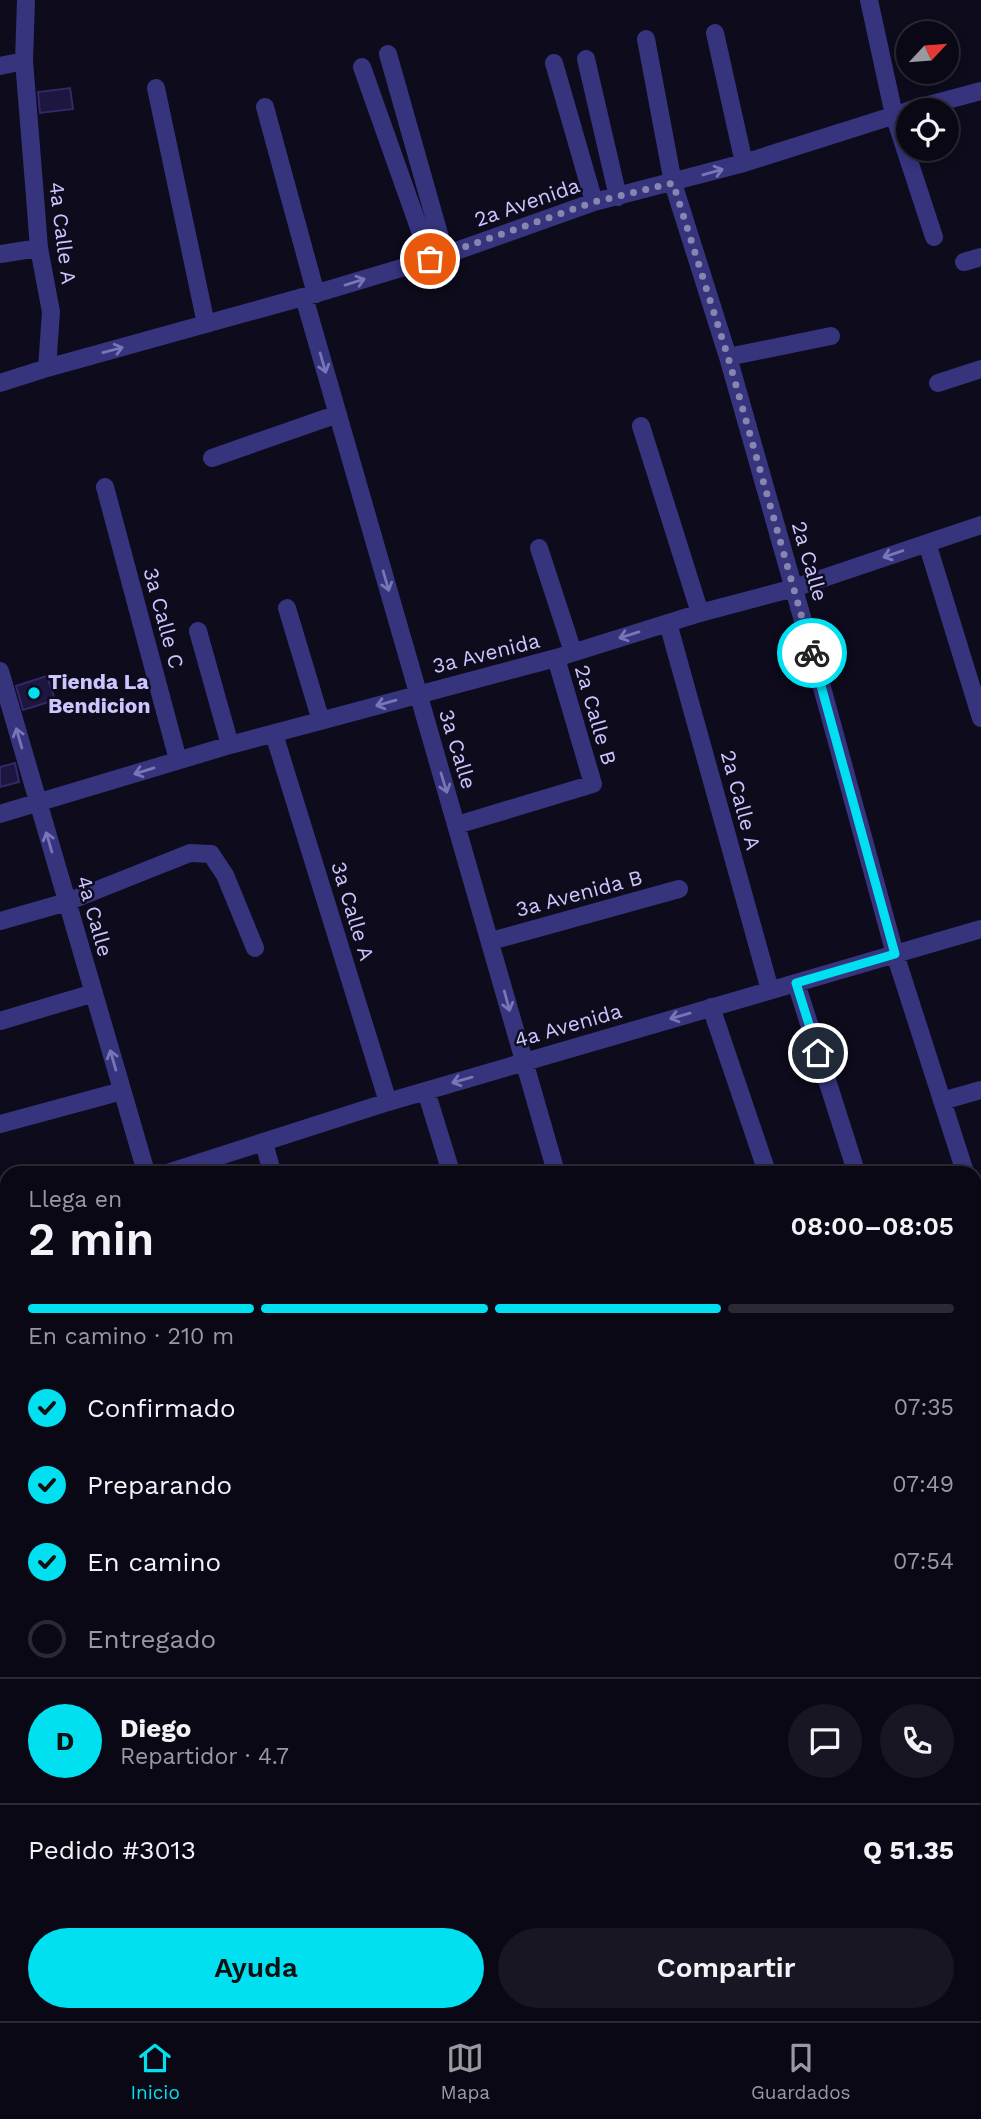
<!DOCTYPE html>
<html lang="es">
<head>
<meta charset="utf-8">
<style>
  :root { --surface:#0a0815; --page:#181622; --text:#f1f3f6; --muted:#999aa0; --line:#2a2934; --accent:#00e0f1 }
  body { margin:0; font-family:"Work Sans",sans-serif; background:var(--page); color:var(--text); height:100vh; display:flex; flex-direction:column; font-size:26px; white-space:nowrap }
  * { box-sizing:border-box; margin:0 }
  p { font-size:23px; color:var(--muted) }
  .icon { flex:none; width:38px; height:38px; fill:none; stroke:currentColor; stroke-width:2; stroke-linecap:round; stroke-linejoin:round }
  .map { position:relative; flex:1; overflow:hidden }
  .sheet { position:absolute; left:0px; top:1166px; width:982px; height:856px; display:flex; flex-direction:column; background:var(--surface); border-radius:21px 21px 0 0; box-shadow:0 4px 10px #0003,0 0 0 2px var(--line) }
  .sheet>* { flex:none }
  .needle { width:46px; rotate:64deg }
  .fabs { position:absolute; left:896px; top:21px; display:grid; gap:14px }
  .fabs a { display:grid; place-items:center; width:63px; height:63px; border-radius:50%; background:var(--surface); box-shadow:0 4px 10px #0003,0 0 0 2px var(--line); font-size:35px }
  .pin { position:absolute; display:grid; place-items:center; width:60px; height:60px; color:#fff; margin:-30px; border:4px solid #fff; border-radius:50%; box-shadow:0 2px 7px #0007 }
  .courier { position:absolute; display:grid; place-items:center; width:70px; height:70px; margin:-35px; border:5px solid #00e0f1; border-radius:50%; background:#fff; color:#222; box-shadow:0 2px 9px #0007 }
  .overview em { font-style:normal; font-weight:600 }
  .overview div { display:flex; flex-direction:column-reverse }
  .overview { display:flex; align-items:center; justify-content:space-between; height:119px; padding:0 28px }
  h1 { font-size:46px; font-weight:600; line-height:52px }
  .bar { display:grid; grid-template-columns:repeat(4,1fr); gap:10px 7px; align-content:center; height:84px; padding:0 28px }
  .bar i { height:9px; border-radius:5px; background:var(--line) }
  .bar .selected { background:var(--accent) }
  .bar p { grid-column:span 4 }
  .line { display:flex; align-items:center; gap:18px; padding:0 28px; border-top:2px solid var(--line) }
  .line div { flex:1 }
  .round { display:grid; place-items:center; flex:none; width:74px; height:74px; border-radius:37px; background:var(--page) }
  ol { padding:0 28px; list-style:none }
  li { display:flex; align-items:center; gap:21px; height:77px }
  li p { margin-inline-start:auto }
  li .icon { padding:7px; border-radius:50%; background:var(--accent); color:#111; stroke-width:4 }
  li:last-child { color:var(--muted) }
  li i { width:38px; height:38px; border:4px solid var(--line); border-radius:50% }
  .action { display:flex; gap:14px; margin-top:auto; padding:14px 28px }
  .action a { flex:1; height:80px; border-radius:42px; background:var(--accent); color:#111; font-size:28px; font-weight:600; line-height:80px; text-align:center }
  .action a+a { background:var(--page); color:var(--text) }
  .tab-bar { display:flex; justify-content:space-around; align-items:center; height:98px; border-top:2px solid var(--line); background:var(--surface); font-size:19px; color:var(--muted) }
  .tab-bar a { display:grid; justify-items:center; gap:4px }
  .tab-bar .selected { color:var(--accent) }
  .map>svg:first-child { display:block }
  .green { fill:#0e2625 }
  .building { fill:#1d163e; stroke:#33286a; stroke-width:2 }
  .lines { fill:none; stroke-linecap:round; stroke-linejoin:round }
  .minor { stroke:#35347d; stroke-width:18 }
  .oneway { stroke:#7876b8 }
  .done { stroke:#8885b0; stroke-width:7; stroke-dasharray:0 12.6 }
  .route { stroke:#00e0f1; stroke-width:9 }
  .poi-dot { fill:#00e0f1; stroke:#0d0b1c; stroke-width:2.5 }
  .labels { text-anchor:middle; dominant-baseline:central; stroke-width:5; stroke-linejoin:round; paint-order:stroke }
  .street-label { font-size:21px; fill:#cbc6ff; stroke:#0d0b1c }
  .poi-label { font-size:21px; font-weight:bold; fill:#cbc6ff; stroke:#0d0b1c; text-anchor:start }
</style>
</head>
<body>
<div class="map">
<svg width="981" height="2021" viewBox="0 0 981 2021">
  <rect width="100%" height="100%" fill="#0d0b1c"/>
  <!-- green -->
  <path class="green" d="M981,1726V2021H689V2014H975V1727Z"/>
  <!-- building -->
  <path class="building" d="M70,88L73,109L40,113L38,92Z
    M47,676L55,700L23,710L16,686Z
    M15,763L19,782L0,787V767Z"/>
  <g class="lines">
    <!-- minor -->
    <path class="minor" d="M26,0L24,61L34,184L39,248L51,312L47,368
      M869,0L894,115L934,237
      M715,33L744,163
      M646,39L673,183L728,357L823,691L895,954L965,1172
      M388,54L445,255
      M586,59L618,197
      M554,63L594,202
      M0,66L24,61
      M362,67L430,259
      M156,88L206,324
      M265,107L316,294
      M910,110L981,91
      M0,254L39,248
      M964,262L981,257
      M304,297L556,1172
      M728,357L831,336
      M0,383L47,368L321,292L445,255L594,202L744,163L908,111
      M938,383L981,369
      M641,426L700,613
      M212,458L338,414
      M105,487L178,760
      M927,543L981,718
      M539,548L573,652
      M287,608L321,721
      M668,623L770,990
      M198,631L230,745
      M0,671L146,1172
      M274,734L388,1102
      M0,814L230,745L556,658L700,613L794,588L981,525
      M457,825L593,784L556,658
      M0,921L67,902L190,853L211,854L225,875L255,948
      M491,941L679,889
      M796,983L856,1171
      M711,1007L767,1172
      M0,1021L94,993
      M426,1091L451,1172
      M942,1101L981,1090
      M0,1124L122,1091
      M264,1143L272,1172
      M170,1172L388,1102L981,929
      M975,1201L981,1221
      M0,1224L7,1221
      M975,1355L981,1353
      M0,1449L7,1447
      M975,1551L981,1572
      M0,1635L7,1632
      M0,1739L7,1737
      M0,1836L7,1834
      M195,2014L197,2021
      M265,2014L267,2021
      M390,2014L392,2021
      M647,2014L649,2021
      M65,2021L89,2014"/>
  </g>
  <!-- one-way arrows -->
  <defs><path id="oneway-shaft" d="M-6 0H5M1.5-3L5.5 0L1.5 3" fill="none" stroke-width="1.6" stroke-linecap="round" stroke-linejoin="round" transform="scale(1.75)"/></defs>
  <g class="oneway">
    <use href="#oneway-shaft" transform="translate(713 172) rotate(-16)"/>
    <use href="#oneway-shaft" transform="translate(355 282) rotate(-17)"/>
    <use href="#oneway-shaft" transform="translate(113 350) rotate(-15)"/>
    <use href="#oneway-shaft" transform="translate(323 363) rotate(74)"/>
    <use href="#oneway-shaft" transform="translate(893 554) rotate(161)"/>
    <use href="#oneway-shaft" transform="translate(386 581) rotate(74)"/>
    <use href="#oneway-shaft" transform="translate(629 635) rotate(163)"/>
    <use href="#oneway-shaft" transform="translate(386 703) rotate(164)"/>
    <use href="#oneway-shaft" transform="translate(19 738) rotate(-106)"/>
    <use href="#oneway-shaft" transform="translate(144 771) rotate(163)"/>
    <use href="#oneway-shaft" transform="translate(444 783) rotate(73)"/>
    <use href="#oneway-shaft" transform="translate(49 842) rotate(-106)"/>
    <use href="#oneway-shaft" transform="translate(507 1001) rotate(75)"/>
    <use href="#oneway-shaft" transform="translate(680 1016) rotate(164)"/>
    <use href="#oneway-shaft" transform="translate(113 1060) rotate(-106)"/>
    <use href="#oneway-shaft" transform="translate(462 1080) rotate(164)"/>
  </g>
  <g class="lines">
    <!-- done -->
    <path class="done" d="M430,259L594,202L673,183L728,357L812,653"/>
    <!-- route -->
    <path class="route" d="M812,653L895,954L796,983L818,1053"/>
  </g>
  <!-- markers -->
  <circle class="poi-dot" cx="34" cy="693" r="7"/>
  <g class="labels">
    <!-- street labels -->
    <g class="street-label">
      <text transform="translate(527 202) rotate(-19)">2a Avenida</text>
      <text transform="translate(63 233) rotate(83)">4a Calle A</text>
      <text transform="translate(810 561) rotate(74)">2a Calle</text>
      <text transform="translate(164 618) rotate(75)">3a Calle C</text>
      <text transform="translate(486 653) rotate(-14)">3a Avenida</text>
      <text transform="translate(596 715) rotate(74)">2a Calle B</text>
      <text transform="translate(458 749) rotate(73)">3a Calle</text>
      <text transform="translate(741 800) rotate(75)">2a Calle A</text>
      <text transform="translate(579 893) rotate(-15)">3a Avenida B</text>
      <text transform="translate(353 911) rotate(73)">3a Calle A</text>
      <text transform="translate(95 916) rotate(74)">4a Calle</text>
      <text transform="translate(568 1025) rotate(-16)">4a Avenida</text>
    </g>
    <!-- poi labels -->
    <g class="poi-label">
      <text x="48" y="681">Tienda La<tspan x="48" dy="24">Bendicion</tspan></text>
    </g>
  </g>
</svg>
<div class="fabs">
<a><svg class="needle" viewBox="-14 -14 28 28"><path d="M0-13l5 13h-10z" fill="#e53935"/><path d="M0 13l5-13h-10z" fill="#999aa0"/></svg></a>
<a><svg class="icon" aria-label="locate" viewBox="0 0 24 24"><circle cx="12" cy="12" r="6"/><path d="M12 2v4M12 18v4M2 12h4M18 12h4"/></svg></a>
</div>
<div class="pin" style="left:430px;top:259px;background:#ea580c"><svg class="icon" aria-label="bag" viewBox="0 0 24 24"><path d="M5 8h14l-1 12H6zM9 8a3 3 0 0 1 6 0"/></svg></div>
<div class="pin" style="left:818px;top:1053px;background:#1f2937"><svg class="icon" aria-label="home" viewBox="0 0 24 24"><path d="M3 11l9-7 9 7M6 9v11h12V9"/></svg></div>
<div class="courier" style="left:812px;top:653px"><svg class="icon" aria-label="bike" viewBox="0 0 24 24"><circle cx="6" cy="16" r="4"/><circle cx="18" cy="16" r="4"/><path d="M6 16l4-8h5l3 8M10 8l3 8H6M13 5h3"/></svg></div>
<section class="sheet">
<div class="overview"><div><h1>2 min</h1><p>Llega en</p></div><em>08:00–08:05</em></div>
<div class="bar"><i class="selected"></i><i class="selected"></i><i class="selected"></i><i></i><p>En camino · 210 m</p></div>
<ol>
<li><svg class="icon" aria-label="check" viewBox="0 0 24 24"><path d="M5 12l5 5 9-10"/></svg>Confirmado<p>07:35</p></li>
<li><svg class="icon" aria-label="check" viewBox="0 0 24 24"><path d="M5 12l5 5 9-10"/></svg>Preparando<p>07:49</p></li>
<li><svg class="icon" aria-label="check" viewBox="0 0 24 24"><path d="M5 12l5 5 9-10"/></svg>En camino<p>07:54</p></li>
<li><i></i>Entregado</li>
</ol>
<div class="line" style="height:126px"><b class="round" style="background:var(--accent);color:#111">D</b><div><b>Diego</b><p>Repartidor · 4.7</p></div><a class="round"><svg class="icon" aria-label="chat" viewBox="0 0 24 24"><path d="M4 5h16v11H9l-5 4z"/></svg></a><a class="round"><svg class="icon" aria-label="phone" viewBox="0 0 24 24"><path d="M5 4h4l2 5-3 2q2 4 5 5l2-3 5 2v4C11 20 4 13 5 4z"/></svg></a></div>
<div class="line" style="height:91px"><div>Pedido #3013</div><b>Q 51.35</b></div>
<div class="action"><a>Ayuda</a><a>Compartir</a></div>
</section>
</div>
<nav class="tab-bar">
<a class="selected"><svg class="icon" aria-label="home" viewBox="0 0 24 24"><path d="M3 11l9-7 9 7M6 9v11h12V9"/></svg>Inicio</a>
<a><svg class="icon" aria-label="map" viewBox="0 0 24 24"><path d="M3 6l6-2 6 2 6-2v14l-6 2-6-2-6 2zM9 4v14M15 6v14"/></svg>Mapa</a>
<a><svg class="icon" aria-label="saved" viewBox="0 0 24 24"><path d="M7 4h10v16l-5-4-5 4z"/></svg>Guardados</a>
</nav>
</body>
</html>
